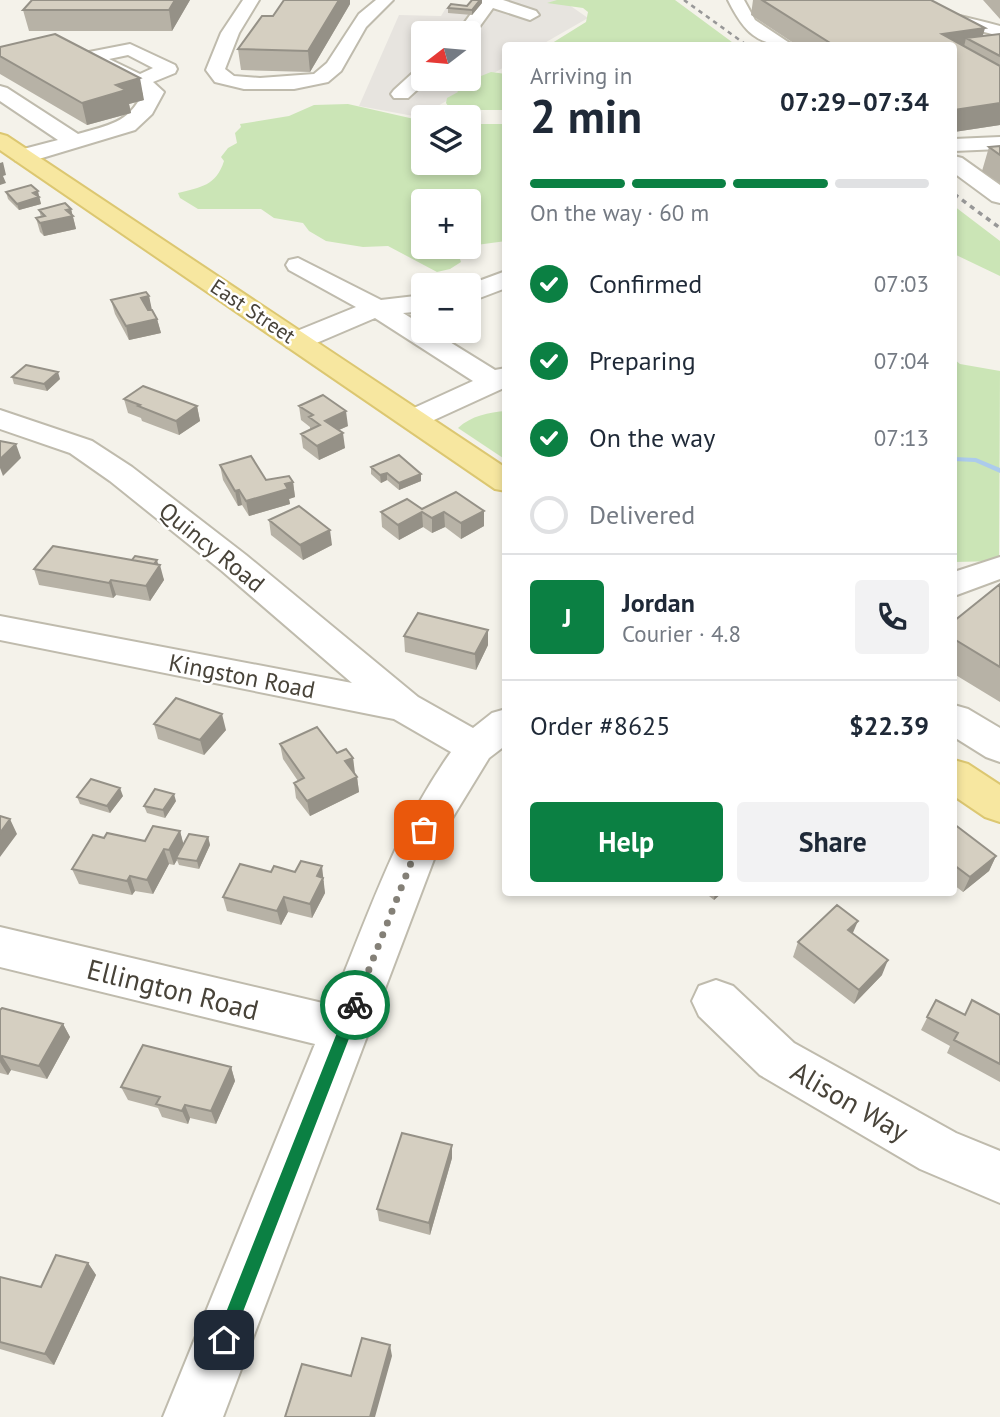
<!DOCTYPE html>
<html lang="en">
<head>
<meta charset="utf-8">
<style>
  :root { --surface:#fff; --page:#f2f2f3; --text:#1f2937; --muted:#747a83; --line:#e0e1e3; --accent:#0b8043 }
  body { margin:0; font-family:"PT Sans",sans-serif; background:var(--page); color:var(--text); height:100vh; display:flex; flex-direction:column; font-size:26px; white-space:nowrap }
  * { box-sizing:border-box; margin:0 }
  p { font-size:23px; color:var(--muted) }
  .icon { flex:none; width:38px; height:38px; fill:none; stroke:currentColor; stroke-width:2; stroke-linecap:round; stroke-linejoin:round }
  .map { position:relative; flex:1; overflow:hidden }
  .side { position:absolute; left:502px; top:42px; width:455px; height:854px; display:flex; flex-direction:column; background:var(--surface); border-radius:7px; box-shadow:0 4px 10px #0003 }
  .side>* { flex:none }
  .needle { width:46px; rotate:254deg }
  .fabs { position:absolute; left:411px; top:21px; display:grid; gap:14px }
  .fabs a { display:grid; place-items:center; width:70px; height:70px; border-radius:7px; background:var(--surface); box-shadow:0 4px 10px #0003; font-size:35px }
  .pin { position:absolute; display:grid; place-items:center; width:60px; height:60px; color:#fff; margin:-30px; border-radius:14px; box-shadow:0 4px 10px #0006 }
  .courier { position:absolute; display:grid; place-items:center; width:70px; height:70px; margin:-35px; border:5px solid #0b8043; border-radius:50%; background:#fff; color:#222; box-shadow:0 2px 9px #0007 }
  .head em { font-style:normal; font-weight:800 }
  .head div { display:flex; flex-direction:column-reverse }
  .head { display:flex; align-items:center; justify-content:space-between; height:119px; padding:0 28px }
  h1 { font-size:46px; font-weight:800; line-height:52px }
  .bar { display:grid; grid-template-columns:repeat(4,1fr); gap:10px 7px; align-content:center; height:84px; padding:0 28px }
  .bar i { height:9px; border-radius:5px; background:var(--line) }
  .bar .on { background:var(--accent) }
  .bar p { grid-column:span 4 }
  .line { display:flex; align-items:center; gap:18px; padding:0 28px; border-top:2px solid var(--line) }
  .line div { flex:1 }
  .round { display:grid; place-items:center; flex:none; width:74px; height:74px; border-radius:7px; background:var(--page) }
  ol { padding:0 28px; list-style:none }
  li { display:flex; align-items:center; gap:21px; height:77px }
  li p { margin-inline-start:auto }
  li .icon { padding:7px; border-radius:50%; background:var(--accent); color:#fff; stroke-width:4 }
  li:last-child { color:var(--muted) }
  li i { width:38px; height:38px; border:4px solid var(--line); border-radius:50% }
  .primary-button { display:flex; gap:14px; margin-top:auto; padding:14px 28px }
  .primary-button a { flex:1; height:80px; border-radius:7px; background:var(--accent); color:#fff; font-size:28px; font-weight:800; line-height:80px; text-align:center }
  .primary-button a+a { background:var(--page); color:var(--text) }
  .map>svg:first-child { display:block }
  .industrial { fill:#e7e4df; fill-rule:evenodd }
  .green { fill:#cbe5b6 }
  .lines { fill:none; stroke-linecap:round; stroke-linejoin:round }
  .stream { fill:#accbec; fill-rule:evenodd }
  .minor-casing { stroke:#bfbbad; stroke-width:4 }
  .major-casing { stroke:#dcc771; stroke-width:4 }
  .minor { fill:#fff; fill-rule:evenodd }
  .major { fill:#f7e7a0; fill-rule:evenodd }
  .rail-far1 { stroke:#989898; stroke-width:2.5; stroke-dasharray:4.5 4.5; stroke-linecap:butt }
  .rail { stroke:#989898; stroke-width:3.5; stroke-dasharray:5 5; stroke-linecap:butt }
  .wall { fill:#b7b2a6 }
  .shaded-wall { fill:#959187 }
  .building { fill:#d5cfc1; stroke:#959187; stroke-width:2 }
  .route { fill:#0b8043 }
  .done { stroke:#848077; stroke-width:7; stroke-dasharray:0 12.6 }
  .labels { text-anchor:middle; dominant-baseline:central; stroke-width:5; stroke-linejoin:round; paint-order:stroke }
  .far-street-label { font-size:21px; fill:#484339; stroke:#fff }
  .street-label { font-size:24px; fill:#484339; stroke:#fff }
  .near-street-label { font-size:28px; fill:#484339; stroke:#fff }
</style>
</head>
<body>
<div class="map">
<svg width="1000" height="1417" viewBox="0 0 1000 1417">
  <rect width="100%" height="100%" fill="#f4f2ea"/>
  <!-- industrial -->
  <path class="industrial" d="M475,0H562L588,18L541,45L506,46V66L419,117L359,106L399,15L441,16L446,8L466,10ZM424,33H469V79H424Z"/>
  <!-- green -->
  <path class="green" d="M557,0H675L736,45H549L586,22L588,12L583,8L547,3Z
    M491,72L506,74V110H451L446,103L447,98L458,92L456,89L469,84L466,82Z
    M348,104L423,121L424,163H469V124H506V241L469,246V201H424V247H469L459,256L461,262L450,269L437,272L388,246L363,247L326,241L309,231L303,223L274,218L261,209H198L180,198L178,193C201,187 216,186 224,161L221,157L228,148L237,143L235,133L241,127L240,124L289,116L314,105Z
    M954,206L1000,241V276L954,254Z
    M954,359L960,364L1000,371L999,561L954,562Z
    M506,411V460L458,428C471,416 489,412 506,411Z"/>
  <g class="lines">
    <!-- stream -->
    <path class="stream" d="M954,457L976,458L1000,468V473L975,462L954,461Z"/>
    <defs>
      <path id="minor" d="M243,0H259L239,33L225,69L234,76L260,78L314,74L327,63L359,14L376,0H393L366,27L341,71L328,82L294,89H244L215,82L206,70L221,33Z
        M481,0H503L536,11L539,15L530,20L493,8L472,37L469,38V33H457Z
        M728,0H744L755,20L794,46C757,46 744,32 728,0Z
        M830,0C893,0 939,10 1000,26V36L921,16L838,5Z
        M130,44L175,65L177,69L175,73L153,82L164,92L152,114L135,130L32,161H16L13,156L16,151L58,140L0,101V86L7,88L78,134C108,125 128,124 143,93L85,59L89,52ZM128,55L153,68L140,74L109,59Z
        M424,67V79H429L408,98H394L391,94L394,90L417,69Z
        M1000,137V149L954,151V139Z
        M954,156L962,158L1000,185V203L992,201L954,173Z
        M298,258L381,300L424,295V311L403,313L424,326V331H432L495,370L506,368V387L423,425L413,428L403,425L398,419L403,413L473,381L375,318L307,347L297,349L287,347L283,341L287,335L356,307L289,270L286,265L289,260Z
        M506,271V288L469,302L468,285Z
        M0,410L92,441L132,467L246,555L418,697L473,728L492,713L506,709V745L489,758L445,830L223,1417H163L315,1044L0,967V927L331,1005C367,919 396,829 451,752L394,719L0,640V616L352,683L222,571L110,481L70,453L0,429Z
        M1000,557V579L954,596V572Z
        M954,705L968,709L1000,728V762L986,757L954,737Z
        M716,980L733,986L794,1043L956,1133L1000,1151V1203L920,1169L760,1075L699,1016L692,1001L699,986Z"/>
      <path id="major" d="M0,134L7,136L506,468V491L495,489L0,150Z
        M954,760L968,764L1000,785V822L985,817L954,796Z"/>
    </defs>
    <!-- minor casing -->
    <use href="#minor" class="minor-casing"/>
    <!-- major casing -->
    <use href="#major" class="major-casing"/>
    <!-- minor -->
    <use href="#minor" class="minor"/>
    <!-- major -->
    <use href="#major" class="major"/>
    <!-- rail-far1 -->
    <path class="rail-far1" d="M684,0L748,46"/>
    <!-- rail -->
    <path class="rail" d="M954,194L1000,228"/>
  </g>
  <!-- wall -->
  <path class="wall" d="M190,0L172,31H29L23,10Z
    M753,0H931L983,36L1000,34V125L954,132V46H798L751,15Z
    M983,0H1000V19Z
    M482,3L472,15L448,13V8Z
    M350,4L310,72L241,70L238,49L273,16Z
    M0,47L144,100L129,104L131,113L87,125L0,74Z
    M1000,146V183L982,171L989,147Z
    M6,192L40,198H39L41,204L19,210L8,199Z
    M71,209L76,229L44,236L40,232L36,218L41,217L39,210Z
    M149,296L151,310L157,319L161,333L129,340L115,314L111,300Z
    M12,377L60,379L47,391L14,384Z
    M124,399L197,406L200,421L179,435L142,421L141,418L128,413Z
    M299,406L348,426L339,430L345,448L319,460L303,448L301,434L310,429V427L301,420Z
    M220,465L266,480L293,482L295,497L289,499L290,504L249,516L242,505L238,506L223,480Z
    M371,467L421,481L399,490L387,480L381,483L371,474Z
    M422,509L484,511V526L461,539L445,527L432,533L423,527L399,540L382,527L381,512Z
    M269,520L332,545L303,560L271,535Z
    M158,565L164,580L150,601L116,595L113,598L39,585L34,569Z
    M1000,584V702L954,674V621Z
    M404,636L488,645L476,670L405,652Z
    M154,724L226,730L204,755L158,739Z
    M280,744L353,758L354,773L357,777L359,792L310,816L296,798L294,783L298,781L283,759Z
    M123,796L110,813L80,804L77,797Z
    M176,801L165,818L147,813L144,806Z
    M954,824L996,856L989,871L963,892L954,885Z
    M180,831L183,844L208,837L210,845L199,869L179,865L177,860L174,865L169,864L153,894L135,891L132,895L79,884L72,869L104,838L145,841Z
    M271,872L324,881L323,883L325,893L312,918L288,912L281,925L227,911L223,897Z
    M704,892H723L714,900Z
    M798,942L882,975L854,1004L793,957Z
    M936,1000L964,1015H1000V1082L947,1053L950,1046L921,1030Z
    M0,1010L63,1024L70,1037L47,1079L11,1070L8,1075L0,1073Z
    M231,1067L235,1081L216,1124L190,1118L188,1124L162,1117L158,1108L128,1100L121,1087Z
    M452,1145V1158L430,1235L379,1221L377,1209Z
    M88,1263L96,1275L54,1365L0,1349V1277L41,1287Z"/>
  <!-- shaded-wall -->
  <path class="shaded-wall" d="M175,0H190L172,31L169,10Z
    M339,0H350V4L310,72L308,51Z
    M480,0H482V3L472,15V10Z
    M985,28L980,46L966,38L963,51L942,34Z
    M140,78L144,100L129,104L131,113L87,125L82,103L116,85Z
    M1000,103V125L954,132V110Z
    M3,162L6,175L3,176L6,183L0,185V163Z
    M38,191L41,204L19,210L17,204L33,193Z
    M71,209L76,229L44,236L40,223Z
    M149,296L152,310L144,312L141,298Z
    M157,319L161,333L129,340L126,326Z
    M58,372L60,379L47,391L44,384Z
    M197,406L200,421L179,435L176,421Z
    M346,411L348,426L327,435L325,421Z
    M343,433L345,448L319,460L317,446Z
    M16,444L21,458L3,476L0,468V459Z
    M387,473V480L381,483L380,475Z
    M421,474V481L399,490V483Z
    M293,482L295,497L289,499L290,504L249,516L246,501L285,484Z
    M239,490L242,505L238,506L235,491Z
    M484,511V526L461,539V523Z
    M422,512L423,527L399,540L398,525Z
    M444,512L445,527L432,533V518Z
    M330,530L332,545L303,560L300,545Z
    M157,560L159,567L160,565L164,580L150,601L146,586L151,568Z
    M111,580L116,595L113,598L109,583Z
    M488,630V645L476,670L475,654Z
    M222,714L226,730L204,755L200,740Z
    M353,758L355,773L347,777L345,761Z
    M357,777L359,792L310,816L307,801Z
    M120,788L123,796L110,813L107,806Z
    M174,794L176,801L165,818L163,810Z
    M10,819L17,834L0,857V833Z
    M180,831L184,846L176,858L177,860L174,865L169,850Z
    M208,837L210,845L199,869L197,861Z
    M164,849L169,864L153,894L147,880Z
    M996,856L989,871L963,892L970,877Z
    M322,866L325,893L312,918L310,904L317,876Z
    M130,876L135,891L132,895L127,881Z
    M715,892H723L714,900Z
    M284,897L288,912L281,925L277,911Z
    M858,921L852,935L848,930Z
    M888,960L882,975L854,1004L859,990Z
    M63,1024L70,1037L47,1079L39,1066Z
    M2,1056L11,1070L8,1075L0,1062Z
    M231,1067L235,1081L216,1124L211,1111Z
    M185,1105L190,1118L188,1124L182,1111Z
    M452,1145V1158L430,1235L429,1223Z
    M88,1263L96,1275L54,1365L45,1354Z
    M390,1345L392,1356L375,1417H370Z"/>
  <!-- building -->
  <path class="building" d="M32,0H175L169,10H23Z
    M284,0H339L308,51L238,49L262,16H273Z
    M472,0H480L472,10L448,8L451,4L467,6Z
    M762,0H931L985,28L942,34L1000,66V103L954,110V46H835Z
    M55,34L140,78L116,85L126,90L82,103L0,56V47Z
    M1000,34V56L966,38Z
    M1000,146V155L989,147Z
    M31,185L38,191L33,193L39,197L17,204L6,192Z
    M65,203L71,209L66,210L73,216L40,223L36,218L45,216L39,210Z
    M146,292L149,296L141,298L148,310H152L157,319L126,326L111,300Z
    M26,365L58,372L44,384L12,377Z
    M143,386L197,406L176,421L138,406L140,405L124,399Z
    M323,395L346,411L325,421L343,433L317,446L301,434L320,425L309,417L313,415L299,406Z
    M0,441L16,444L0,459Z
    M399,455L421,474L399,483L387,473L380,475L371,467Z
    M251,456L266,480L289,476L293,482L285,484L288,489L246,501L239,490L235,491L220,465Z
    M456,492L484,511L461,523L444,512L432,518L422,512L398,525L381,512L407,499L422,509Z
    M299,506L330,530L300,545L269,520Z
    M53,546L160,565L146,586L111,580L109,583L34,569Z
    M135,556L157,560L154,564L132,560Z
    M1000,584V667L954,639V621Z
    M418,613L488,630L475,654L404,636Z
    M176,698L222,714L200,740L154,724Z
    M317,727L337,753L346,749L353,758L345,761L357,777L307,801L294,783L304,778L280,744Z
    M91,779L120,788L107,806L77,797Z
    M155,789L174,794L163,810L144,806Z
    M0,816L10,819L0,833Z
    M954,824L996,856L970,877L954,865Z
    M153,826L180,831L169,850L164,849L147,880L130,876L127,881L72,869L93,835L104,838L107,833L145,841Z
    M189,834L208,837L197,861L176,858Z
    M301,861L322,866L317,876L323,878L310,904L284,897L277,911L223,897L240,864L271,872L274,866L295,872Z
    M837,905L858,921L848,930L888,960L859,990L798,942Z
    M936,1000L965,1015L972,1000L1000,1015V1064L954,1040L958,1033L927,1017Z
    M2,1008L63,1024L39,1066L2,1056L0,1061V1010Z
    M143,1045L231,1067L211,1111L185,1105L182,1111L156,1104L160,1097L121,1087Z
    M402,1133L452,1145L429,1223L377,1209Z
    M56,1255L88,1263L45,1354L0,1342V1277L41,1287Z
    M362,1338L390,1345L370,1417H285L302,1364L351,1376Z"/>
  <!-- route -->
  <path class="route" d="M355,999L362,1005L232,1340L230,1346L224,1348L218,1346L215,1340L348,1005Z"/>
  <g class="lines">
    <!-- done -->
    <path class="done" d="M355,1005L424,830"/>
  </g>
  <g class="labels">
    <!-- far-street labels -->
    <g class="far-street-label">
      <text transform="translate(253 311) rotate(34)">East Street</text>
    </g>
    <!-- street labels -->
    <g class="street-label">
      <text transform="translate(212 547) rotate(39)">Quincy Road</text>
      <text transform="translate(242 676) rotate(11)">Kingston Road</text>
    </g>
    <!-- near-street labels -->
    <g class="near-street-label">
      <text transform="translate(173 989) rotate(14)">Ellington Road</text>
      <text transform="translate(850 1101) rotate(30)">Alison Way</text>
    </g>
  </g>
</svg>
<div class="fabs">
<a><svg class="needle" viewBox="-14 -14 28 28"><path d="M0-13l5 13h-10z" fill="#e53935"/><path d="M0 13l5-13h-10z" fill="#747a83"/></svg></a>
<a><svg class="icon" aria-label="layers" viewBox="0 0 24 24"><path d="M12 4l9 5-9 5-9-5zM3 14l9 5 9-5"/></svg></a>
<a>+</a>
<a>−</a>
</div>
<div class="pin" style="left:424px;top:830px;background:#ea580c"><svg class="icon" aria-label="bag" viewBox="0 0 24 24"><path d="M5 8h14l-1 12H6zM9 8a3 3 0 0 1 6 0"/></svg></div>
<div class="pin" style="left:224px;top:1340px;background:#1f2937"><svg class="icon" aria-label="home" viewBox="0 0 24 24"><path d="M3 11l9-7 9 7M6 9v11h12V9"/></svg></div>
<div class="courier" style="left:355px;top:1005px"><svg class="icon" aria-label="bike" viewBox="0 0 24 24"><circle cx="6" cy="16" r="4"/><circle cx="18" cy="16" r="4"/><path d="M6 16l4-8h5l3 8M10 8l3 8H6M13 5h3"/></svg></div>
<section class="side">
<div class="head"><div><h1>2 min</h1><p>Arriving in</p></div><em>07:29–07:34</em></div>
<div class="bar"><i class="on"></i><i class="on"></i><i class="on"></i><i></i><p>On the way · 60 m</p></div>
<ol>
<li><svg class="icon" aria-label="check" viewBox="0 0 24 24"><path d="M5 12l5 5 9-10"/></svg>Confirmed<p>07:03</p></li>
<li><svg class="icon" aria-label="check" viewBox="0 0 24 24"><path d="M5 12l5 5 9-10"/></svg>Preparing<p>07:04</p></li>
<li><svg class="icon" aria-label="check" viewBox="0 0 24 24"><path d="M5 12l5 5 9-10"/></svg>On the way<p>07:13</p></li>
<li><i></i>Delivered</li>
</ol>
<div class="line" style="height:126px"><b class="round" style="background:var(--accent);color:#fff">J</b><div><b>Jordan</b><p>Courier · 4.8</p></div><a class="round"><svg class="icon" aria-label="phone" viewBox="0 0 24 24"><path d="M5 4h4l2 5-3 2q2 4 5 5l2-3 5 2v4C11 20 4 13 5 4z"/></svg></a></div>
<div class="line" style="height:91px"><div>Order #8625</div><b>$22.39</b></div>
<div class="primary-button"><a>Help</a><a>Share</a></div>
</section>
</div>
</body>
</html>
